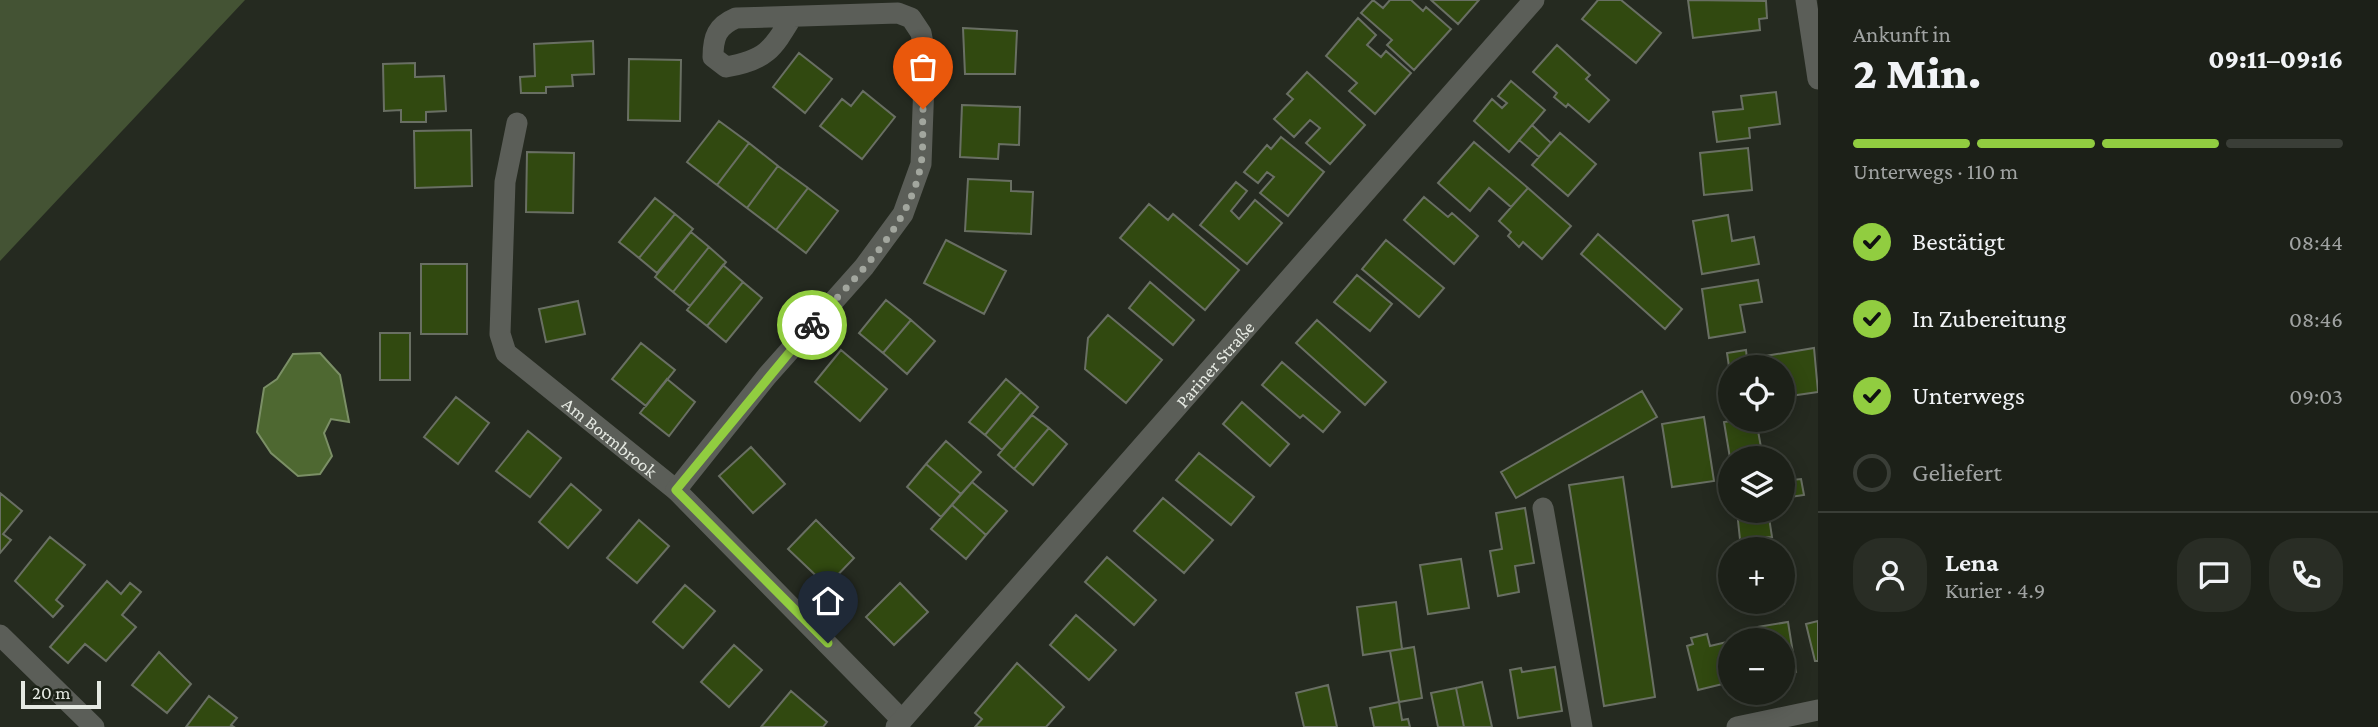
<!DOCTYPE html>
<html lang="de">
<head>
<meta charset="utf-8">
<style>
  :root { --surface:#1c2018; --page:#292d25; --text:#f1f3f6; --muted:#a0a3a2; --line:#3a3e37; --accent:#91cd40 }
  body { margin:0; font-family:"Crimson Pro",serif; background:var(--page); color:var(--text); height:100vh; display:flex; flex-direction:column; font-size:26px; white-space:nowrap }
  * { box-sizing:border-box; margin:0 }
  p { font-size:23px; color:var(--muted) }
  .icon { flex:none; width:38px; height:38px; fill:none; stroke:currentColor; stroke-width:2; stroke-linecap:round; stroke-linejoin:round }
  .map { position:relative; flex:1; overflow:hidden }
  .details { display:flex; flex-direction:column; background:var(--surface); width:560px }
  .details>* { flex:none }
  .fabs { position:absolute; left:1718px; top:355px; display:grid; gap:14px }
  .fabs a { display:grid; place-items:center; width:77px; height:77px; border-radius:50%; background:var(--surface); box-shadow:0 4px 18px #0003,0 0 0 2px var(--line); font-size:35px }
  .scale { position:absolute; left:21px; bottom:18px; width:80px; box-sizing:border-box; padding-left:7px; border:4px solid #e5e9e2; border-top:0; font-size:19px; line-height:24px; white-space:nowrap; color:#e5e9e2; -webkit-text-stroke:5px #1b2116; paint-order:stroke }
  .pin { position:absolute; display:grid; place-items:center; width:60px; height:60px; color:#fff; margin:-72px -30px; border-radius:50% 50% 50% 0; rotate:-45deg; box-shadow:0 0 7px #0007 }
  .pin .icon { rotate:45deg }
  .courier { position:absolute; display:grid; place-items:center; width:70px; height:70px; margin:-35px; border:5px solid #91cd40; border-radius:50%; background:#fff; color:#222; box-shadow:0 2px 9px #0007 }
  .overview em { font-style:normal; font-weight:800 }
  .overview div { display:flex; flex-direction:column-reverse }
  .overview { display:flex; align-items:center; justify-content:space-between; height:119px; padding:0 35px }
  h1 { font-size:46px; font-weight:800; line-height:52px }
  .bar { display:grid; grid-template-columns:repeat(4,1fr); gap:10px 7px; align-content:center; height:84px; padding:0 35px }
  .bar i { height:9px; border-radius:5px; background:var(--line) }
  .bar .on { background:var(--accent) }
  .bar p { grid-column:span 4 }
  .line { display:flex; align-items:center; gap:18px; padding:0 35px; border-top:2px solid var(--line) }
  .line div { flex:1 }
  .round { display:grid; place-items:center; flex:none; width:74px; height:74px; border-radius:28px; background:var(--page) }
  ol { padding:0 35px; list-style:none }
  li { display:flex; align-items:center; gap:21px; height:77px }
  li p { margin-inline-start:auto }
  li .icon { padding:7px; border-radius:50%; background:var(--accent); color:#111; stroke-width:4 }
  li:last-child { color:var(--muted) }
  li i { width:38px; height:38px; border:4px solid var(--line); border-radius:50% }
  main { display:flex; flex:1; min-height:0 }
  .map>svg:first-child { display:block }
  .green { fill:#445334 }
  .water { fill:#4e6831; stroke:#7b8f66; stroke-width:2 }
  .building { fill:#314910; stroke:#696f63; stroke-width:2 }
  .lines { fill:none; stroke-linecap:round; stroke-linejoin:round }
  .minor { stroke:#5b5e58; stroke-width:21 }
  .done { stroke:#a2a69e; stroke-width:7; stroke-dasharray:0 12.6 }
  .route { stroke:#91cd40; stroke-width:9 }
  .labels { text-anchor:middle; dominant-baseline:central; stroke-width:7; stroke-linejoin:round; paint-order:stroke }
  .street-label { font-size:19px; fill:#e5e9e2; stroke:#1b2116 }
</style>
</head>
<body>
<main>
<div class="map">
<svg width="1818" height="727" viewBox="0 0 1818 727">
  <rect width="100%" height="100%" fill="#252a20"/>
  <!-- green -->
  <path class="green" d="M0,0H245L0,261Z"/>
  <!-- water -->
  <path class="water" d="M320,353L340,375L349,422L331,419L324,433L332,456L320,474L298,476L271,453L257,432L264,388L277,379L293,354Z"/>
  <!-- building -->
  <path class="building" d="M1373,0L1383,8L1390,0H1411L1423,11L1426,7L1451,29L1414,70L1387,45L1392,40L1361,13Z
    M1431,0H1479L1458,24Z
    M1598,0H1621L1661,33L1636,63L1582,19Z
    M1688,0L1766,1L1767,18L1759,19L1760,30L1693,38Z
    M1358,18L1376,35L1367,45L1381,57L1386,51L1411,73L1375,114L1349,91L1357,83L1326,56Z
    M963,28L1017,31L1015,74H965Z
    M593,41L594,74L572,75L573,86L546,87V93H521L520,77L535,76L534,44Z
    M1557,45L1590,75L1586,79L1609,100L1589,122L1568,104L1566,107L1554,97L1557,93L1533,72Z
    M799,53L832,79L805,113L773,87Z
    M629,59L681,60L680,121L628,120Z
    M415,63V77L444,76L446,111L426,112V122H401V110L384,111L383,64Z
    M1307,72L1365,125L1330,164L1306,143L1320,128L1310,120L1294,137L1274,119L1293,99L1287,94Z
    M1511,81L1545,110L1509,152L1474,121L1492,99L1502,108L1507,103L1498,96Z
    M863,91L895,117L862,159L820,126L842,99L851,106Z
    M1776,92L1780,124L1749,128L1750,138L1717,142L1713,112L1743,109L1741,96Z
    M962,105L1020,107L1019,145L999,144L998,159L960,157Z
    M719,121L749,143L717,185L687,162Z
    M1532,125L1551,143L1539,157L1519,140Z
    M471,130L472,186L415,188L414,131Z
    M1560,133L1596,164L1568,196L1532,165Z
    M1281,137L1324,172L1288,216L1260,193L1274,177L1267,172L1258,183L1244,172L1267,145L1271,149Z
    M1474,142L1528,188L1511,207L1489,188L1470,211L1438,183Z
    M749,143L778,166L747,208L717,185Z
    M1748,148L1752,190L1704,195L1700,153Z
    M527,152L574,153L573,213L526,212Z
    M778,166L808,188L776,230L747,208Z
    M968,179L1011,181V191L1033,192L1031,234L965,231Z
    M1236,182L1247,191L1231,211L1239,219L1255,200L1282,223L1247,264L1200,225Z
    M808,188L838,211L806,253L776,230Z
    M1528,188L1571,226L1542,259L1523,242L1519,247L1508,236L1511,232L1499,221Z
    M1424,197L1448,217L1452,213L1478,236L1454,264L1404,220Z
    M655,198L675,214L639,258L619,242Z
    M1149,204L1168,220L1173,214L1239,270L1205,310L1120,238Z
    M675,214L693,229L657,273L639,258Z
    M1728,215L1732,241L1754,237L1759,264L1702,274L1693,221Z
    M691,232L709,247L673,292L655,277Z
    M1598,234L1682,309L1665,329L1581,254Z
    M946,240L1006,271L984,314L924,283Z
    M1386,240L1444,288L1419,317L1362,269Z
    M709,247L726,262L690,306L673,292Z
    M421,264H467V334H421Z
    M723,265L743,282L707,326L687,310Z
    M1357,275L1392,304L1370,331L1334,302Z
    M1758,280L1762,302L1740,305L1745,332L1709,338L1702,289Z
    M743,282L762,298L726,342L707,326Z
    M1150,282L1194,320L1173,345L1129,308Z
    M886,300L911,320L883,353L859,333Z
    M578,301L585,334L546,342L539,309Z
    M1108,315L1162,360L1126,403L1085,369L1088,338Z
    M911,320L935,341L907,374L883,353Z
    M1317,320L1386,382L1365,405L1296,343Z
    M380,333H410V380H380Z
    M641,343L675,370L646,406L612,379Z
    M1814,348L1818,392L1783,397V368H1731V380L1727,353L1746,350L1747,359Z
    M841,350L887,389L860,421L815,382Z
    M1282,362L1340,412L1323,432L1303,415L1300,418L1262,385Z
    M667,379L695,402L669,436L640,413Z
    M1006,379L1021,392L985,435L969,422Z
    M1642,391L1657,417L1516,498L1501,472Z
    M1021,392L1038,407L1002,450L985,435Z
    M456,397L489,423L458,464L424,437Z
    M1242,402L1289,444L1270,466L1223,424Z
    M1032,415L1049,428L1014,469L998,455Z
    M1704,417L1714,481L1672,487L1662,424Z
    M1738,420H1756L1763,458H1731V464L1724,422Z
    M1049,428L1067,444L1033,485L1014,469Z
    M528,431L561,458L530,497L496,471Z
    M946,441L981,472L961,494L926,464Z
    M751,447L785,484L753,513L719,476Z
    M1199,453L1254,497L1231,525L1176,480Z
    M926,464L961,494L941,517L907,487Z
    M1623,477L1655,697L1604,706L1569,485Z
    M1801,479L1804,495L1783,498V481Z
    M972,482L1007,511L986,535L952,505Z
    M571,484L601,510L568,548L539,522Z
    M0,493L22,511L3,534L11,540L0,553Z
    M1163,498L1213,540L1184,573L1134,531Z
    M952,505L986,535L966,559L931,529Z
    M1525,508L1534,563L1515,566L1519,592L1498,596L1490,551L1502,549L1496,513Z
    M1737,511H1768L1772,537L1757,538L1758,547L1741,549Z
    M639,520L669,546L637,583L607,558Z
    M816,520L854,558L827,586L788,549Z
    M50,537L85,565L56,600L63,606L53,617L15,581Z
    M1107,557L1156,600L1134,625L1085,582Z
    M1461,559L1469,608L1428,614L1420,565Z
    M107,581L121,594L130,583L141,592L122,615L136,627L106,661L85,644L68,663L50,647Z
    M900,583L928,612L894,645L866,617Z
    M685,585L715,611L683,648L653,622Z
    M1783,598L1784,604L1754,609L1753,602H1783Z
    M1396,602L1402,649L1363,655L1357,607Z
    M1076,615L1116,650L1089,680L1050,645Z
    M1818,621V661H1815L1806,624Z
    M1788,622L1796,672L1783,674V640H1759L1757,627Z
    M1707,634L1710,646L1731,641V682L1698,690L1687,646L1693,644L1691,638Z
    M734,645L762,670L729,707L701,682Z
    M1414,647L1422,698L1399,702L1390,651Z
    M159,652L191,684L167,713L132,685Z
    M1017,663L1064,707L1046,727H975L982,719L975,713Z
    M1555,667L1562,711L1518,718L1510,670L1521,668L1522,672Z
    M1482,682L1492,727H1464L1456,688Z
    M1328,685L1337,727H1304L1296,693Z
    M1456,688L1464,727H1438L1431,693Z
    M791,691L827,722L823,727H761Z
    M209,696L237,718L231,725L234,727H186Z
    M1399,702L1402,720L1408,719L1410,727H1374L1370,708Z"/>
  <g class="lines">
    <!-- minor -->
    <g class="minor">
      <path d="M1806,0L1818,79"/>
      <path id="s1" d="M517,123L505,182L500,334L506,353L676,490L902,720"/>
      <path d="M676,490L767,376L864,267L903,214L921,164L925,54L921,33L911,18L898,13L736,18C717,26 713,37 713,57L726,67C766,60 772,50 792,17"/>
      <path d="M1543,508L1582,727"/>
      <path d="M0,635L94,727"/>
      <path id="s2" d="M896,727L1534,0"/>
      <path d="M1737,727L1818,710"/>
    </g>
  </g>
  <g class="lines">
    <!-- done -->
    <path class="done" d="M812,325C853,279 910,228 921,164C924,146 922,127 923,109"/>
    <!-- route -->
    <path class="route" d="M812,325L676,490L828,643"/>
  </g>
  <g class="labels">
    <!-- street labels -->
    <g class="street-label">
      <text stroke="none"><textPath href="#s2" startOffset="483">Pariner Straße</textPath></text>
      <text stroke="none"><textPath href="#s1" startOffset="366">Am Bormbrook</textPath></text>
    </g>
  </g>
</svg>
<div class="fabs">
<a><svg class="icon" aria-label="locate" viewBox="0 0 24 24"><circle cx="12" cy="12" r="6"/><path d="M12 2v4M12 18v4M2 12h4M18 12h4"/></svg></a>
<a><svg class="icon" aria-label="layers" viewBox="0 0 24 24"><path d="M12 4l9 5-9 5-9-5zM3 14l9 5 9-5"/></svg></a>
<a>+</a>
<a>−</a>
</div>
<div class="scale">20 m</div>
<div class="pin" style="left:923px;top:109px;background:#ea580c"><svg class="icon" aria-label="bag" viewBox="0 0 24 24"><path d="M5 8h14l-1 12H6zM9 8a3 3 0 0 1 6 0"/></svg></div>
<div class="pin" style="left:828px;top:643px;background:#1f2937"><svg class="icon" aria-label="home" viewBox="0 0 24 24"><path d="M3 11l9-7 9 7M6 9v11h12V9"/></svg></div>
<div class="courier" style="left:812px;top:325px"><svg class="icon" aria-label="bike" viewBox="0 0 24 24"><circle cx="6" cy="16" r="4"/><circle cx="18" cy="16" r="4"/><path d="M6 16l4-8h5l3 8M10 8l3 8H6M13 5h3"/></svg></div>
</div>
<section class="details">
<div class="overview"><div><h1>2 Min.</h1><p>Ankunft in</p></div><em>09:11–09:16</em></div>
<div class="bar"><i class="on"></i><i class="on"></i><i class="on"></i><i></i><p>Unterwegs · 110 m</p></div>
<ol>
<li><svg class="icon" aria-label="check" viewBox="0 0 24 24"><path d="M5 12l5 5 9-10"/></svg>Bestätigt<p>08:44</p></li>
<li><svg class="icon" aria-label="check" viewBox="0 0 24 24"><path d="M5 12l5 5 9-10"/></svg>In Zubereitung<p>08:46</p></li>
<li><svg class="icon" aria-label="check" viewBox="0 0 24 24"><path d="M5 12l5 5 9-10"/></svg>Unterwegs<p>09:03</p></li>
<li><i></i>Geliefert</li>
</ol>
<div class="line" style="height:126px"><a class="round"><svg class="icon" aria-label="person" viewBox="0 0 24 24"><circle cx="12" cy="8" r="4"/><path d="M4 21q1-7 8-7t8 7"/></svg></a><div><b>Lena</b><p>Kurier · 4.9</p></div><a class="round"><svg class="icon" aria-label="chat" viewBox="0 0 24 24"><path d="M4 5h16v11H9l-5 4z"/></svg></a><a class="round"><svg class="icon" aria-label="phone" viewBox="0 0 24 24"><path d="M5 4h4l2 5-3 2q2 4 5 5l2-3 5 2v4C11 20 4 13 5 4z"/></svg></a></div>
</section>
</main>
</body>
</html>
